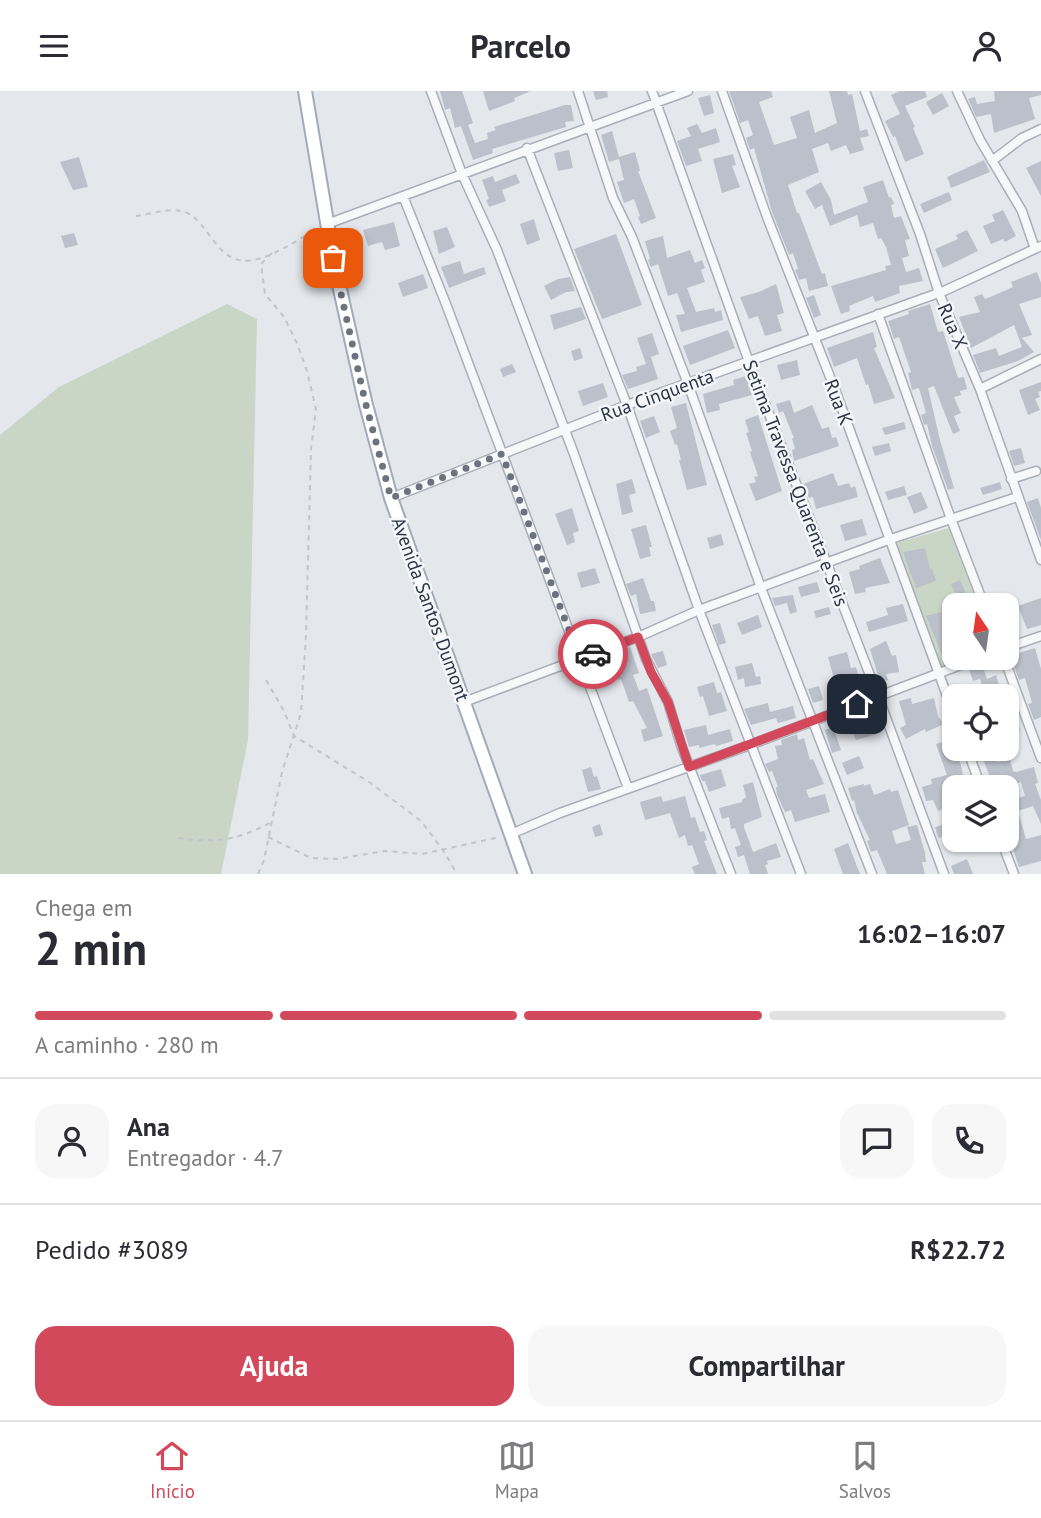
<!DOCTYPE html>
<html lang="pt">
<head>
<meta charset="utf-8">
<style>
  :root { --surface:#fff; --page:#f7f7f7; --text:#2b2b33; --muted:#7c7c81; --line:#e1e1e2; --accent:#d1495b }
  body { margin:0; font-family:"PT Sans",sans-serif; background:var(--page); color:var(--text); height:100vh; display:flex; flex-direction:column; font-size:26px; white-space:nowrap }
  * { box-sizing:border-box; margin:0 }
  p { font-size:23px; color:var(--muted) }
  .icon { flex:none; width:38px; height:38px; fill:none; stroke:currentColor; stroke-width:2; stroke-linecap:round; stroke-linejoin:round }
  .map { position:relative; height:783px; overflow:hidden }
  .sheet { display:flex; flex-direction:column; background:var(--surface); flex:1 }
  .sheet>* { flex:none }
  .needle { width:46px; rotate:347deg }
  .fabs { position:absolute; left:942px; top:502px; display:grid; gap:14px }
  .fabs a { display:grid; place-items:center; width:77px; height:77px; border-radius:14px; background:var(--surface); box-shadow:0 2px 5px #0004; font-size:35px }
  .pin { position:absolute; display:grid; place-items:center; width:60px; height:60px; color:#fff; margin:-30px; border-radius:14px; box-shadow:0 4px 10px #0006 }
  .courier { position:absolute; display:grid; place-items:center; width:70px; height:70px; margin:-35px; border:5px solid #d1495b; border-radius:50%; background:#fff; color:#222; box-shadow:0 2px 9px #0007 }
  .head em { font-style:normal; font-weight:700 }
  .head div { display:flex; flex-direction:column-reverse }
  .head { display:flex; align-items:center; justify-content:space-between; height:119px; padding:0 35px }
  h1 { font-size:46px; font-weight:700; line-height:52px }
  .bar { display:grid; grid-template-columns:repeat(4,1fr); gap:10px 7px; align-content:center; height:84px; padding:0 35px }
  .bar i { height:9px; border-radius:5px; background:var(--line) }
  .bar .selected { background:var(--accent) }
  .bar p { grid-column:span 4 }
  .line { display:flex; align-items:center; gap:18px; padding:0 35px; border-top:2px solid var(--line) }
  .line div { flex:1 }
  .round { display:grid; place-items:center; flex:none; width:74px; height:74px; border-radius:21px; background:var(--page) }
  .button { display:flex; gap:14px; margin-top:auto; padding:14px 35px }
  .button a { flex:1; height:80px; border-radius:21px; background:var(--accent); color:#fff; font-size:28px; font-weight:700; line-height:80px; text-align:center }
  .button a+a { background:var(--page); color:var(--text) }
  header { display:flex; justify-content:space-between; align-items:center; height:91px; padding:0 35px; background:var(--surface); font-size:32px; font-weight:700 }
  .tabs { display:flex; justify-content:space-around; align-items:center; height:98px; border-top:2px solid var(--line); background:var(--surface); font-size:19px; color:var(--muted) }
  .tabs a { display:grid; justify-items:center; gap:4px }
  .tabs .selected { color:var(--accent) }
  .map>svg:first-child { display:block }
  .green { fill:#c9d6c5 }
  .building { fill:#bbc0ca }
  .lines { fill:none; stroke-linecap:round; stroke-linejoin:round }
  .minor-casing { stroke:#a9aeb7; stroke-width:11 }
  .primary-casing { stroke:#a3abb8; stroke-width:16 }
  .path { stroke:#c2c5cb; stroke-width:2; stroke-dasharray:5 5; stroke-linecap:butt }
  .minor { stroke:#f7f8fa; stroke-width:8 }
  .primary { stroke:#fff; stroke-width:12 }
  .done { stroke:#6c737f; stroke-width:7; stroke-dasharray:0 12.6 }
  .route { stroke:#d1495b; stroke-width:9 }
  .labels { text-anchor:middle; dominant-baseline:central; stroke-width:5; stroke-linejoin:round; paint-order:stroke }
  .street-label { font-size:19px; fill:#2b3445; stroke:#f4f6f9 }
</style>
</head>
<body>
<header><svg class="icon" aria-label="menu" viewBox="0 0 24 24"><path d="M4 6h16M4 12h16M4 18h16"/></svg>Parcelo<svg class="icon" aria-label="person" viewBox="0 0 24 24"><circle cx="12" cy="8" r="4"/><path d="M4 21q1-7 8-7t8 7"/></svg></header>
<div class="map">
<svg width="1041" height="783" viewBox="0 0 1041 783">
  <rect width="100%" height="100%" fill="#e4e7ec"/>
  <!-- green -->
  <path class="green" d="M227,213L257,228L248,649L221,783H0V344L59,296Z
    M949,437L978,514H954V567H964L940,577L893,453Z"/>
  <!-- building -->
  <path class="building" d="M440,0H462L473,32L468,34L475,52L488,48L487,42L496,39L494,36L565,14H571L574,30L565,31L566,36L492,58L493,62L473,69L461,35L455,37L450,17L445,19Z
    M483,0H531L514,7L515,10L489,20Z
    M593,0H607L608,6L596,9Z
    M729,0H771L773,6L759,11L774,54L797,47L790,26L809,19L815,42L837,32L829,0H847L848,4L852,3L860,40L867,38L869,45L860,47L864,59L850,63L846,54L831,60L828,52L812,58L819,81L788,94L797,122H799L822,183L825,182L828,195L809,200L806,187L799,189L795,179L798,178L793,162L789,164L772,121L754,57L750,59L746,47L753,44L748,29L740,32Z
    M900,0H925L927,6L905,15L915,36L913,37L924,63L905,71L895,45L893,46L885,30L900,23L891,4Z
    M994,0H1041V4L1029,7L1035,28L994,42L991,23L976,26L968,8L975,6L977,13L995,10Z
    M942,2L949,15L933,24L926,11Z
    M710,4L714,22L704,25L698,7Z
    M697,33L702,42L716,37L720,51L698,58L702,70L686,75L677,50L691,45L687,37Z
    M612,40L619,66L635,61L640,80H638L656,127L641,133L638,126L640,125L634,108L624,112L617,91L624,89L619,68L609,71L601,44Z
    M569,59L573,77L558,80L554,62Z
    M733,63L736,74L732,75L740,96L722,102L713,68Z
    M79,66L88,96L73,99L60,71Z
    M984,69L990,81L951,97L947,86Z
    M1041,70V105L1026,77Z
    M516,83L520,92L502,99L506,110L489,116L486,109L489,108L482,89L493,85L495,91Z
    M883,89L889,107L891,106L894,113L891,114L894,127L901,125L910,148L905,149L909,165L902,167L906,181L919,177L923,190L899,195L900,202L875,211L873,205L849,215L850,220L841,223L831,195L886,179L885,175L891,174L886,156L881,147L878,148L873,132L860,136L857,124L830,135L822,114L815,118L805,100L821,91L831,109L834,124L868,111L863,96Z
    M949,101L952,109L924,122L920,113Z
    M1003,119L1016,145L1005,151L1003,148L991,153L983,135L995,130L992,124Z
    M534,128L540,149L527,154L520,133Z
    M394,131L400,155L385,159L382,151L368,155L363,139Z
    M447,136L455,156L439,163L433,140Z
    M967,139L978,160L943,177L935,158L958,148L956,144Z
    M74,142L78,154L65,157L61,145Z
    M616,143L642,214L602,228L574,158Z
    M663,145L667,167L690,159L695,172L702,169L705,177L701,179L705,191L687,197L696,221L714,217L715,221L721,219L723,229L681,241L676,224L685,223L677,202L668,205L658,173L651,176L648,169L650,168L645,150Z
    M460,170L464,183L484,176L486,183L449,197L441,176Z
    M1037,181L1041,192V206L1019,213L1032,244L1022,247L1034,261L1018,270L980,282L973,264L996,257L999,265L1022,256L1014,234L971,257L959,226L980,221L974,206L982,203L985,208L995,204L1013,196L1011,191Z
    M423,183L428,197L403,206L398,192Z
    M570,186L575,200L566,201L551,209L544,195L558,188Z
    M776,193L784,222L777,224L782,240L765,245L758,225L749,228L740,206L759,201Z
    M814,204L821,224L814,227L806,207Z
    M930,213L938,241L943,240L958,287L964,286L967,298L960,300L961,304L954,306L961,322L954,325L960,340L953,343L934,295L928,297L940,349L954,397L948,399L932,355L927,333L924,334L922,327L921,324L926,322L919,297L912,299L908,282L911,281L899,246L894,248L888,230L909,223L908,220Z
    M581,216L586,228L554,239L550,224Z
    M728,239L735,257L690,274L683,255Z
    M873,241L877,256L874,257L895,307L874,313L868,293L866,294L857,267L834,276L827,257Z
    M652,242L659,263L651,266L658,288L628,298L622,284L637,280L636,276L646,273L637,247Z
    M580,257L583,267L574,270L571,260Z
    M797,269L800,284L781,289L777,274Z
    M512,273L516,281L503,286L500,278Z
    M746,285L752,304L719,313L720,319L707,322L703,303L734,294L733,289Z
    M1041,291V300L1038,301L1040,306L1035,308L1040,319L1028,324L1019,299Z
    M603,292L608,306L583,315L578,300Z
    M790,309L794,322L812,314L822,338L829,336L832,347L836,346L839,355L794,370L792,359L795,358L792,347H794L783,320L779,322L776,313Z
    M686,312L707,394L687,399L679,369H681L677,353L675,354L670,340L677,337L671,316Z
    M758,324L782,400L756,410L749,393L756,391L754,386L758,385L750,361L752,360L746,342L749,341L745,329Z
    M654,325L660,341L646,347L640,330Z
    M904,331L906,338L885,344L882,337Z
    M889,352L891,360L875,365L872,356Z
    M1021,357L1025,372L1014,375L1009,360Z
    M833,382L838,395L849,392L851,397L855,395L858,406L816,418L813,406L809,407L803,393Z
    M632,388L636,402L629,404L633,421L622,424L616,393Z
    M1000,391L1002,398L983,404L980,397Z
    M904,395L907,404L888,409L885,401Z
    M921,401L928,417L914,423L907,406Z
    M1038,407L1041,417V449L1027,411Z
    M572,417L579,440L573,442L575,451L567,454L555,423Z
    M862,428L867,444L845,450L840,434Z
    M646,434L652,456H649L651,465L640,468L631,438Z
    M721,443L724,454L710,458L707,447Z
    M925,457L930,478L932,477L936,490L916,497L903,461Z
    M880,467L890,492L865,497L866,501L855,503L849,481L860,478L859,475Z
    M595,477L600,492L581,497L577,482Z
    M643,487L651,510H654L656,520L640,523L636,503L631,505L626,493Z
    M960,489L968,507L959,511L951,493Z
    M817,491L820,501L801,506L798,496Z
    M793,504L797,521L790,523L787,512L775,515L772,507Z
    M1041,507V534L1027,538L1018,515Z
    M903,513L908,530L869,541L866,531L888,524L886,517Z
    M829,516L831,523L816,527L814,520Z
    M945,520L952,543L954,542V557L949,559L953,568L945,571L926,525Z
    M758,524L762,536L742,544L737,532Z
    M720,532L726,552L719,554L712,534Z
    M886,550L892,565L896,564L899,581L886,583L888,589L880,591L870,558Z
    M630,556L639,582L633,584L639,600L647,597L663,645L644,651L641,639L647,637L633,610L629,611L621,588L619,589L615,580L604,585L600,577L610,573L608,564L624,561L623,558Z
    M1035,557L1041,578V626L1034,629L1028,613L1032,612L1025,587L1019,589L1010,565Z
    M663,560L667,574L658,577L651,563Z
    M847,561L851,577L856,576L861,594L853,596L856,605L840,609L828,566Z
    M752,572L756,586L760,585L761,593L745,596L744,587L738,589L735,576Z
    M982,573L987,588L996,584L1003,606H990L987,600L984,601L980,588L973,590L969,578Z
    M714,591L717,602L721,601L727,620L709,625L703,605L700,606L697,596Z
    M819,595L823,609L813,612L808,598Z
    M911,607L912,613L934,607L938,625L944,633L926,641L925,638L906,648L900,637L906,634L899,610Z
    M1006,609H1008L1013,625H1016L1020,639L1006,643Z
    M768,612L770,621L793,615L796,627L778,632L776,627L751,634L744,618Z
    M865,619L868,631L873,630L877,643L856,649L845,625Z
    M706,634L708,644L730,638L733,650L716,655L715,653L699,657V654L689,656L684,639Z
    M833,636L841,659L832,662L825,639Z
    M797,643L798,649L804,647L810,669L813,668L824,693L806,699L809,707L825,703L830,721L795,731L791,719L785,721L777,704L776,696H778L772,680L769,681L765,673L778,668L775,655L782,654L781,649Z
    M954,647V658H957L964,688L955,690L958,696H954V713L938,720L933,709L926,710L922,696L932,693L931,688L947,684L936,653Z
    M979,658H993L997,671L1010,668L1013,680L1016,681L1034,676L1038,692L1035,693L1041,709V733L1033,715L1018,720L1026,748L1041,744V770L1019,776L1006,736V710L1025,705L1021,691L1003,696H994Z
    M859,665L864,677L847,684L842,672Z
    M591,676L594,686L597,685L601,698L588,701L582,679Z
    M721,678L726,695L709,701L705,690H702L700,684Z
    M753,691L762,726L744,733V736L753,761L776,752L781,766L767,770L768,773L765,774L768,783H750L744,764L738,766L735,756L741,754L735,737L731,738L729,726L722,728L719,717L742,711V709L746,706L743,694Z
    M864,693V695L870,693L874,704L890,698L891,701L898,699L909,734L892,740L896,753L911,749L907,736L917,734L925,762L926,771H922L925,783H887L877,759L871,761L867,750L870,749L857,722L854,709L852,710L848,697Z
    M661,705L663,711L685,705L691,727L695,726L700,741L704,740L707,749L704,750L717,783H695L692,776L699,773L692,754L688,755L685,744L679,747L670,722L645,729L640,711Z
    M954,731V743L938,747L935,736Z
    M600,733L603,744L595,746L592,736Z
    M848,752L860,783H843L834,758Z
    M967,768L973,783H954L951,775Z"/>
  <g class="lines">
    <defs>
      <path id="minor" d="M431,0L462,83L497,159L574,363L646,568L668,611L681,654L731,783
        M578,0L613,107L632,146L688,293L761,497L872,783
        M652,0L749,271L878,605L944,783
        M722,0L767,126L834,296L954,624
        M865,0L920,143L939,202L980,298L1041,469
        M957,0L980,49L1022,120L1035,158
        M527,57L627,314L699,519L801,783
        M992,70L1022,47L1041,38
        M403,105L446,213L628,697
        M327,133L688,0
        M878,223L951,428L984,514
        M980,298L1041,268
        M1011,388L1036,380
        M391,407L627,314L944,200L1041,155
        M1006,557L1041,545
        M1004,567L1041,667
        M464,611L638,546L699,519L888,449L1017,406
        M967,658L981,696
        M511,743L560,722L750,654L979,567
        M1001,749L1014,783"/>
      <path id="primary" d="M305,0L333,167L365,310L391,407L525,783"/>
    </defs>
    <!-- minor casing -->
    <use href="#minor" class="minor-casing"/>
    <!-- primary casing -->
    <use href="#primary" class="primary-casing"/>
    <!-- path -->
    <path class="path" d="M136,125C151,123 170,116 185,121C210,130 216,176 253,169C275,165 297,149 317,138
      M266,589L284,620L294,645L369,691L421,730L443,759L457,783
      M268,746L311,767L337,768L385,760L422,763L500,746
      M178,747C217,752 234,750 270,732
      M258,783L264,769L282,681L301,622L306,545L311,358L316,318L307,280L297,252L284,226L265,203L261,173L273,161"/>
    <!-- minor -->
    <use href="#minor" class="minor"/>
    <!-- primary -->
    <use href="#primary" class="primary"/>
  </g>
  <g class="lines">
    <!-- done -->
    <path class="done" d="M333,167L365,310L391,407L502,363L580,568L593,563"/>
    <!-- route -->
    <path class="route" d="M593,563L638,546L651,581L668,611L689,676L857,613"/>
  </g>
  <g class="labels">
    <!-- street labels -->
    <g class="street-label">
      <text transform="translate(953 235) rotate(67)">Rua X</text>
      <text transform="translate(657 304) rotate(-20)">Rua Cinquenta</text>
      <text transform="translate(839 311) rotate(69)">Rua K</text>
      <text transform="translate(796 392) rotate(69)">Setima Travessa Quarenta e Seis</text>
      <text transform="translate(431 518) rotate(70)">Avenida Santos Dumont</text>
    </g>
  </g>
</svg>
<div class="fabs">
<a><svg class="needle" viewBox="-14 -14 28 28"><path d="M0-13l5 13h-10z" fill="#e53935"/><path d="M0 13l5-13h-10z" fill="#7c7c81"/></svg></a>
<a><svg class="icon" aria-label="locate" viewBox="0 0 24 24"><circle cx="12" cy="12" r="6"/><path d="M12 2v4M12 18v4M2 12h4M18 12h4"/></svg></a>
<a><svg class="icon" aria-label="layers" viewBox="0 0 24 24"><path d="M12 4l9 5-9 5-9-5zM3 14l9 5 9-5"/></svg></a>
</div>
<div class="pin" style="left:333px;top:167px;background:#ea580c"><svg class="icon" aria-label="bag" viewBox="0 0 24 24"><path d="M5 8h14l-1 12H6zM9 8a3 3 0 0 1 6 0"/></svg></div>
<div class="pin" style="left:857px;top:613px;background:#1f2937"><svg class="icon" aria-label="home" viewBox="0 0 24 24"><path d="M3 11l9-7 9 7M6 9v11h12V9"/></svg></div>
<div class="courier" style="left:593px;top:563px"><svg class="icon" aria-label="car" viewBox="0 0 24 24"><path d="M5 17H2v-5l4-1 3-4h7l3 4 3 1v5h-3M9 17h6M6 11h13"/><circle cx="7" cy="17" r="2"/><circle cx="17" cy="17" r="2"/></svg></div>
</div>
<section class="sheet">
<div class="head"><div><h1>2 min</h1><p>Chega em</p></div><em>16:02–16:07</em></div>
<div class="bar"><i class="selected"></i><i class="selected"></i><i class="selected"></i><i></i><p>A caminho · 280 m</p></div>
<div class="line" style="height:126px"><a class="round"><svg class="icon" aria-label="person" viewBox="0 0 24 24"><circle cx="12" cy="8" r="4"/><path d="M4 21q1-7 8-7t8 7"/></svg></a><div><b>Ana</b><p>Entregador · 4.7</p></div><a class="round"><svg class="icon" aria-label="chat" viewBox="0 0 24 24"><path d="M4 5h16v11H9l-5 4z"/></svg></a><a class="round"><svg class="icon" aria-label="phone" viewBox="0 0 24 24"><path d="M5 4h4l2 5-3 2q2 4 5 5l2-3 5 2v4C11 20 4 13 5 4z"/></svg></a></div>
<div class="line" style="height:91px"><div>Pedido #3089</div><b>R$22.72</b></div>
<div class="button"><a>Ajuda</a><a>Compartilhar</a></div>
</section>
<nav class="tabs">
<a class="selected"><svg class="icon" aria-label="home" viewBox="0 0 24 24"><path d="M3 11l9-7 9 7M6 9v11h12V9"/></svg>Início</a>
<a><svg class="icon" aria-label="map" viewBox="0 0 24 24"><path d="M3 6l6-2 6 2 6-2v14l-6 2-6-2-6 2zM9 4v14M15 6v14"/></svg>Mapa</a>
<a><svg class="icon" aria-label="saved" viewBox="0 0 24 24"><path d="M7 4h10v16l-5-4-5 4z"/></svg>Salvos</a>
</nav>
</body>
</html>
